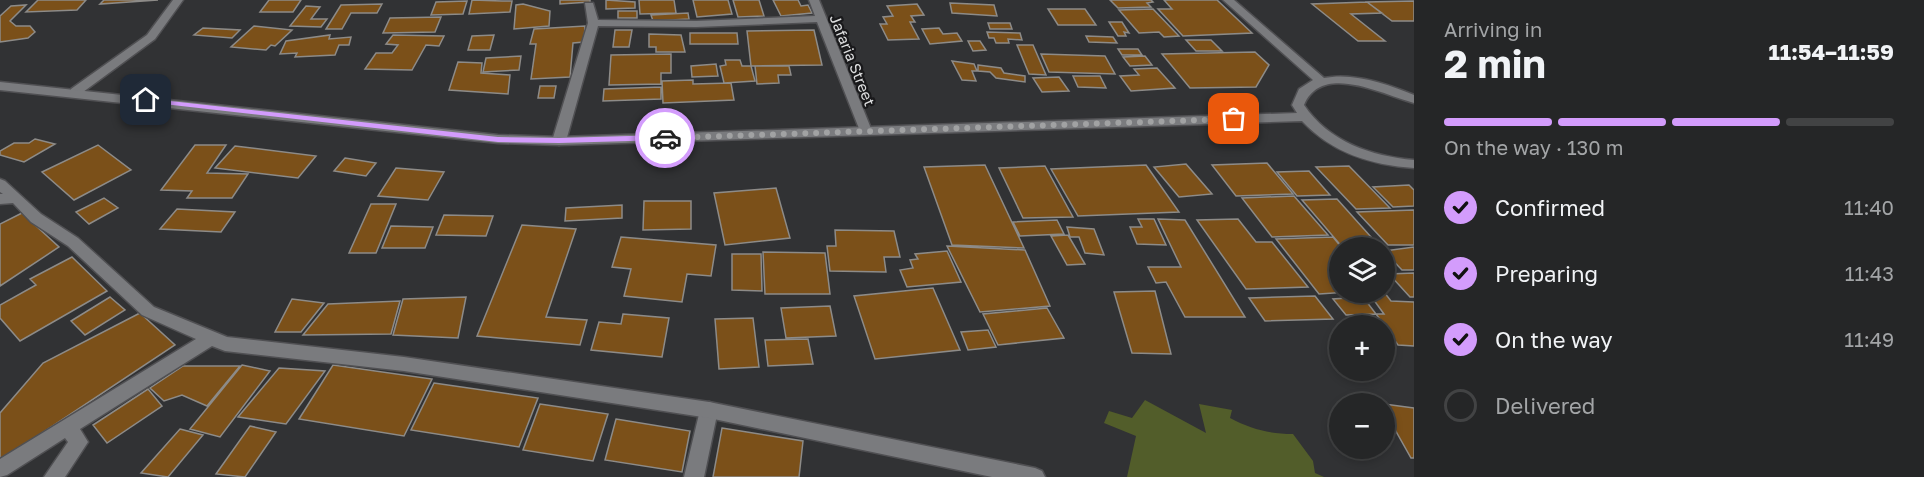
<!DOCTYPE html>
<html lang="en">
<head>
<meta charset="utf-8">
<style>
  :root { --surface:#252627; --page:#313233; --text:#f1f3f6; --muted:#a3a5a7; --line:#424344; --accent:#d39cfc }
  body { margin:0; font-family:"Golos Text",sans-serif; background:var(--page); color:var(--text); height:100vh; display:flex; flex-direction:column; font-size:22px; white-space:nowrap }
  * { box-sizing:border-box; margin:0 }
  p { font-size:20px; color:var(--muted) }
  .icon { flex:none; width:33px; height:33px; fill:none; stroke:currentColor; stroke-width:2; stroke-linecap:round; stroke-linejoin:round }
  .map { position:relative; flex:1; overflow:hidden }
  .sheet { display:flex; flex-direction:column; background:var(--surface); width:510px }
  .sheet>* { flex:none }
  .tools { position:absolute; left:1329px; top:237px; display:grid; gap:12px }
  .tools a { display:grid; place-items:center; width:66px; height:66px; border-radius:50%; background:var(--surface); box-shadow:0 3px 9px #0003,0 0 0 2px var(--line); font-size:30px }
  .pin { position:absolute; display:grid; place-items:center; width:51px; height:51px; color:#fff; margin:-26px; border-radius:12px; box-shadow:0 3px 9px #0006 }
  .courier { position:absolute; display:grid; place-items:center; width:60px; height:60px; margin:-30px; border:4px solid #d39cfc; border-radius:50%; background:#fff; color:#222; box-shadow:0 2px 8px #0007 }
  .headline em { font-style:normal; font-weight:700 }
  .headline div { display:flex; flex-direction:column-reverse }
  .headline { display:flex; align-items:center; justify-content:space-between; height:102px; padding:0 30px }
  h1 { font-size:39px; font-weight:700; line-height:45px }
  .bar { display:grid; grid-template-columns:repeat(4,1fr); gap:9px 6px; align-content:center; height:72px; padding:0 30px }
  .bar i { height:8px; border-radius:4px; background:var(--line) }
  .bar .active { background:var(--accent) }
  .bar p { grid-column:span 4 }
  ol { padding:0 30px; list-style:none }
  li { display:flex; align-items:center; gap:18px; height:66px }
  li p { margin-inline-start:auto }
  li .icon { padding:6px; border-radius:50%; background:var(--accent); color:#111; stroke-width:4 }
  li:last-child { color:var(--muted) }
  li i { width:33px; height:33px; border:3px solid var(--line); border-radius:50% }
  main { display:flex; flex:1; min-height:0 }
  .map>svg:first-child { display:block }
  .green { fill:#525d2a }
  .building { fill:#7b5019; stroke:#8d8b88; stroke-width:1.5 }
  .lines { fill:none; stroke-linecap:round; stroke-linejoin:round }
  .lane-casing { stroke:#505053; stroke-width:3 }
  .street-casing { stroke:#505053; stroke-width:3 }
  .secondary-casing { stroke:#505053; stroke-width:3 }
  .lane { fill:#7a7b7e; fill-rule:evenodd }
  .street { fill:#7a7b7e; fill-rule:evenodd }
  .secondary { fill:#7a7b7e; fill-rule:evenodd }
  .route { fill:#d39cfc }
  .done { stroke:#a1a2a3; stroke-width:6; stroke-dasharray:0 10.8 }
  .labels { text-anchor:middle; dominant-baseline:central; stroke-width:4.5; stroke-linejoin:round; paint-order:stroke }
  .far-street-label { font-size:15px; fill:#dddedf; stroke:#19191b }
</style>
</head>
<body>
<main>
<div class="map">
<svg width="1414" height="477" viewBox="0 0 1414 477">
  <rect width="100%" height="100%" fill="#313234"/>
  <!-- green -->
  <path class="green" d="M1145,400L1206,433L1199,404L1232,410L1230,418C1251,429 1269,434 1293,434L1313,461L1315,473L1324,477H1127L1136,436L1104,423L1109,411L1132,418Z"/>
  <!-- building -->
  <path class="building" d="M38,0H86L77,10L26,12Z
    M104,0H158L100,4Z
    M269,0H301L293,12H260Z
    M472,0L502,1H512L510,12L469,14Z
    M560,0H590V2L560,4Z
    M606,0L635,2V8L606,9Z
    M639,0H674L676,13L640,14Z
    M693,0H728L732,14L697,17Z
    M733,0H759L764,16L738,17Z
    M773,0H798L801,6L808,5L812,13L781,16Z
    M1110,0H1151L1153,2L1147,3L1151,7L1118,8Z
    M1164,0H1217L1252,33L1183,36L1158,9H1172Z
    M467,1L463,14L431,15L436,2Z
    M1414,1V21H1392L1367,2Z
    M1367,2L1382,13L1351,14L1385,41H1358L1312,4Z
    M950,3L994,5L997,16L952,13Z
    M382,4L377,13H351L342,29H326L341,5Z
    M523,4L550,11L549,26L514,29L516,5Z
    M917,4L924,15L911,16L915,22H910L919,39L888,40L880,24H887L883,17L893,16L887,6Z
    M26,5L10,21L16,26H30L35,32L28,38L0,42V16L11,6Z
    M306,6L320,7L311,19H327L321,27L290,26Z
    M1048,9H1085L1096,25H1058Z
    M1153,9L1179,36L1164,37L1159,32L1139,33L1119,10Z
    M618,11H637V18H618Z
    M688,13L689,19L653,21L651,15Z
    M441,17L435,32L383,33L390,18Z
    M1109,22H1122L1129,33L1124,32L1126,36H1118Z
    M988,23H1010L1012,29H990Z
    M254,26L292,30L275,46L271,45L266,50L231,47Z
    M585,26L584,42L573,43L570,77L531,79L536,44H530L534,29Z
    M203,28L240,30L232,38L194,35Z
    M939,28L943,34L957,33L962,41L930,44L922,29Z
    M615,30H632L629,47H613Z
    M814,30L822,65L751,66L747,31Z
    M987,32L1020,33L1022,40L1008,39L1009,43H996L994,38H989Z
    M690,33H737L738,44H690Z
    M649,34L681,35L685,52H656V47H649Z
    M330,35L329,39L351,37L349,45H339L335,55L295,57L297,53L280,54L286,41Z
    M393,35L444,36L439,46L426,45L412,70L365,69L376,53H392L398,45L386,44Z
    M494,35L490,50H468L472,36Z
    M1086,36L1113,37L1117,43L1089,42Z
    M1186,40H1211L1222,51H1196Z
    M968,41H980L986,50L973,51Z
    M1017,45H1033L1046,75L1029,74Z
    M1118,49H1138L1142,55H1122Z
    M1255,52L1269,65L1256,87L1190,88L1162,54Z
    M671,54V73H661V84L609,85L611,55Z
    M1041,54L1105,56L1115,74L1049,72Z
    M521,56L519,70L483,72L486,58Z
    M1145,56L1152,65L1130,66L1123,57Z
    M725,60H740L742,66H751L755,81L724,83L720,66L726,65Z
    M952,61L974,64L977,71H972L976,81L962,80Z
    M458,62L482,63L481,73L510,75L508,94L449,90Z
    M716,64L718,76L692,77L691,66Z
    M978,65L1001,68L1004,73L1025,76V82L996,78L990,72L978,71Z
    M755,66H789L791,75H778L779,83L757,84Z
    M1157,68L1175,88L1131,91L1120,76L1139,75L1134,69Z
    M1073,76H1100L1106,88L1078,87Z
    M1059,77L1069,91L1042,92L1033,78Z
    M693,80V84L731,83L734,100L663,103L662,81Z
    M540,86H556L554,98H538Z
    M661,87V99L603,101L604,89Z
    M35,139L55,144L24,162L0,155V151L14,143H29Z
    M98,145L131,170L74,200L42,172Z
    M195,145H226L207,173L248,174L232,198H187L192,191L161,190Z
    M235,146L316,156L298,178L215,168Z
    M345,158L376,163L366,176L334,171Z
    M1267,163L1293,194L1236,196L1212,165Z
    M1186,164L1212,194L1179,197L1154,167Z
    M985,165L1024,248L952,245L924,167Z
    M1146,165L1179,212L1078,216L1051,169Z
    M1045,166L1073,217L1023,218L999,168Z
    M1349,166L1390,208L1356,209L1316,167Z
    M396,168L444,172L428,200L378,196Z
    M1309,171L1330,195L1297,196L1277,172Z
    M1409,185L1414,190V206L1393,207L1373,187Z
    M776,188L790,238L725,245L714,193Z
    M1294,196L1328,235L1272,237L1242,198Z
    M104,198L118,208L89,224L76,212Z
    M1337,199L1380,247L1343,248L1302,200Z
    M644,201H691V229L643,230Z
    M371,204H396L376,253H349Z
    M622,205V218L565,221L566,208Z
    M177,209L235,212L221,232L160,229Z
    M1414,210V245H1388L1357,212Z
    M22,213L59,247L0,286V224Z
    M444,215L493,216L486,236L436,235Z
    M1138,219H1154L1166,245L1137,244L1130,227H1142Z
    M1158,219L1185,220L1245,317H1185L1166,282L1156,283L1148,267H1181Z
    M1238,219L1256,242H1272L1308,287L1246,289L1197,220Z
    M1057,220L1064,234L1020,236L1013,222Z
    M522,225L576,229L546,317L587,320L580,345L477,336Z
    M391,226L433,227L425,248H382Z
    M1067,227L1094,229L1104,255L1085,253L1079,237H1070Z
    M835,230L894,231L900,257H884L886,272L830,271L827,246H836Z
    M1068,235L1085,264L1067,265L1051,236Z
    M621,237L716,245L711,276L687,274L682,302L624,296L631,269L612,267Z
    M1333,237L1342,248H1340V266L1337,267L1340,270V292H1349L1319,294L1276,239Z
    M947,246L1025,250L1050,306L980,312Z
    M1414,247V270H1402L1384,251Z
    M947,251L961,282L907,287L900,270L913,268L910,260L918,259L915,254Z
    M763,252L825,253L830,294H765Z
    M732,254H761L762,291L732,290Z
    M72,257L107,291L20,341L0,318V305L36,285L30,279Z
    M1414,273V297H1410L1389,274Z
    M933,288L960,350L875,359L854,296Z
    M1155,291L1171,354L1132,353L1114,292Z
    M1368,292H1384L1391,301L1414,302V346L1398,345L1376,314H1384Z
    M1315,296L1333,319L1265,321L1249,298Z
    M110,297L125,310L85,335L71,321Z
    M466,297L458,338L393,335L403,299Z
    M1363,297L1376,314L1346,315L1333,299Z
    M292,299L324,303L301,332H275Z
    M400,301L391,334L303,335L328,304Z
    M830,306L836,336L786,338L781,308Z
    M1047,308L1064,338L998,345L983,314Z
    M140,313L175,345L0,461V413L43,363Z
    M623,314L669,318L662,357L591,350L599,322L621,324Z
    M753,318L759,367L719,369L715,319Z
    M988,330L996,347L968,350L961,332Z
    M808,339L813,364L768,366L765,340Z
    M242,365L270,371L220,437L190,429Z
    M333,365L432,379L404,436L299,419Z
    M183,366H240L207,406L182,395L164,401L150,388Z
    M279,368L325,371L286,424L238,417Z
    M434,383L538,398L519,447L411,430Z
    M148,389L162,406L107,443L93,425Z
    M540,404L608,414L593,461L523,450Z
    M1384,404L1414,408V458H1411L1384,410Z
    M616,419L690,431L682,472L605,460Z
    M250,426L276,432L245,477L216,474Z
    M722,428L803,441L799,477H713Z
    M180,429L203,435L168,477L141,473Z"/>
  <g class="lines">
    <defs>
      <path id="lane" d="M173,0H183L155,39L79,95H71V89L147,35Z
        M709,402L715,404L718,410L704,477H684L700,410L703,404Z"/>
      <path id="street" d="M809,0H819L872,131L871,134H861L860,131L817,22L696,27L598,26L566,141L559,145L552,141L588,23L585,3H593L598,20L696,21L815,16Z
        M0,179L5,181L41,214L78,238L154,307L227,337L404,357L709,402L1035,468L1042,471L1045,477H992L709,418L404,371L225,351L212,346L80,429L88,442L65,477H44L68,442L65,438L7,475L0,477V459L196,339L142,315L68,246L31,222L13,203L0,204V194H3L0,192Z"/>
      <path id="secondary" d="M1223,0H1234L1324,78C1353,72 1388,84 1414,95V103C1383,95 1322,62 1304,105C1329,142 1371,156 1414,160V168C1371,165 1332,153 1302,121L559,145L498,143L0,90V82L498,135L559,137L1297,113L1292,105L1299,89L1313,80Z"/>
    </defs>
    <!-- lane casing -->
    <use href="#lane" class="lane-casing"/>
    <!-- street casing -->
    <use href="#street" class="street-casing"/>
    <!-- secondary casing -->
    <use href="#secondary" class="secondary-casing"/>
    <!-- lane -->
    <use href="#lane" class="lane"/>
    <!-- street -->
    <use href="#street" class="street"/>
    <!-- secondary -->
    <use href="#secondary" class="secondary"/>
  </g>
  <!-- route -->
  <path class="route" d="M143,98L498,137L559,138L665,135L669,138L665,140L559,143L498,142L146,102Z"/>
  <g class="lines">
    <!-- done -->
    <path class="done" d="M665,138L1234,119"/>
  </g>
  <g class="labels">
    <!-- far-street labels -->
    <g class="far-street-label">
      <text transform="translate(853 60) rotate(68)">Jafaria Street</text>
    </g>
  </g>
</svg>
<div class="tools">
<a><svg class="icon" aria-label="layers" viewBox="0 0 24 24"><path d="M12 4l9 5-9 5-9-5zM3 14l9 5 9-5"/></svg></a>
<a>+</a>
<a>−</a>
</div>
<div class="pin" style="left:1234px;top:119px;background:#ea580c"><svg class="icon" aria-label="bag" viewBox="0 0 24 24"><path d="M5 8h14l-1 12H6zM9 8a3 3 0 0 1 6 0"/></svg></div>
<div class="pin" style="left:146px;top:100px;background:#1f2937"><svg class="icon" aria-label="home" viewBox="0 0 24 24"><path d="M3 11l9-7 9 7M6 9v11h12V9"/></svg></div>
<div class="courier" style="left:665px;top:138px"><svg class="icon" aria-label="car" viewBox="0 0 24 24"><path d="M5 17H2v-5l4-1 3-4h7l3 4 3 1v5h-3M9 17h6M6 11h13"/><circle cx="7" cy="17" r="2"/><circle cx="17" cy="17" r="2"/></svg></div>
</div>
<section class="sheet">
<div class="headline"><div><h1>2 min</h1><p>Arriving in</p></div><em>11:54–11:59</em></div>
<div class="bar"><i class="active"></i><i class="active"></i><i class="active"></i><i></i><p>On the way · 130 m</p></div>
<ol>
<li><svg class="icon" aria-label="check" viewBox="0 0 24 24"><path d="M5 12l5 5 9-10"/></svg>Confirmed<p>11:40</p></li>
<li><svg class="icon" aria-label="check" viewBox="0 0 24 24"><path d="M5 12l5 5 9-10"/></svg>Preparing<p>11:43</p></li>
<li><svg class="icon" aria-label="check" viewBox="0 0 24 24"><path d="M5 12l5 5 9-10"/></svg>On the way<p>11:49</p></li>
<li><i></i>Delivered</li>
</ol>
</section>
</main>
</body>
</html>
